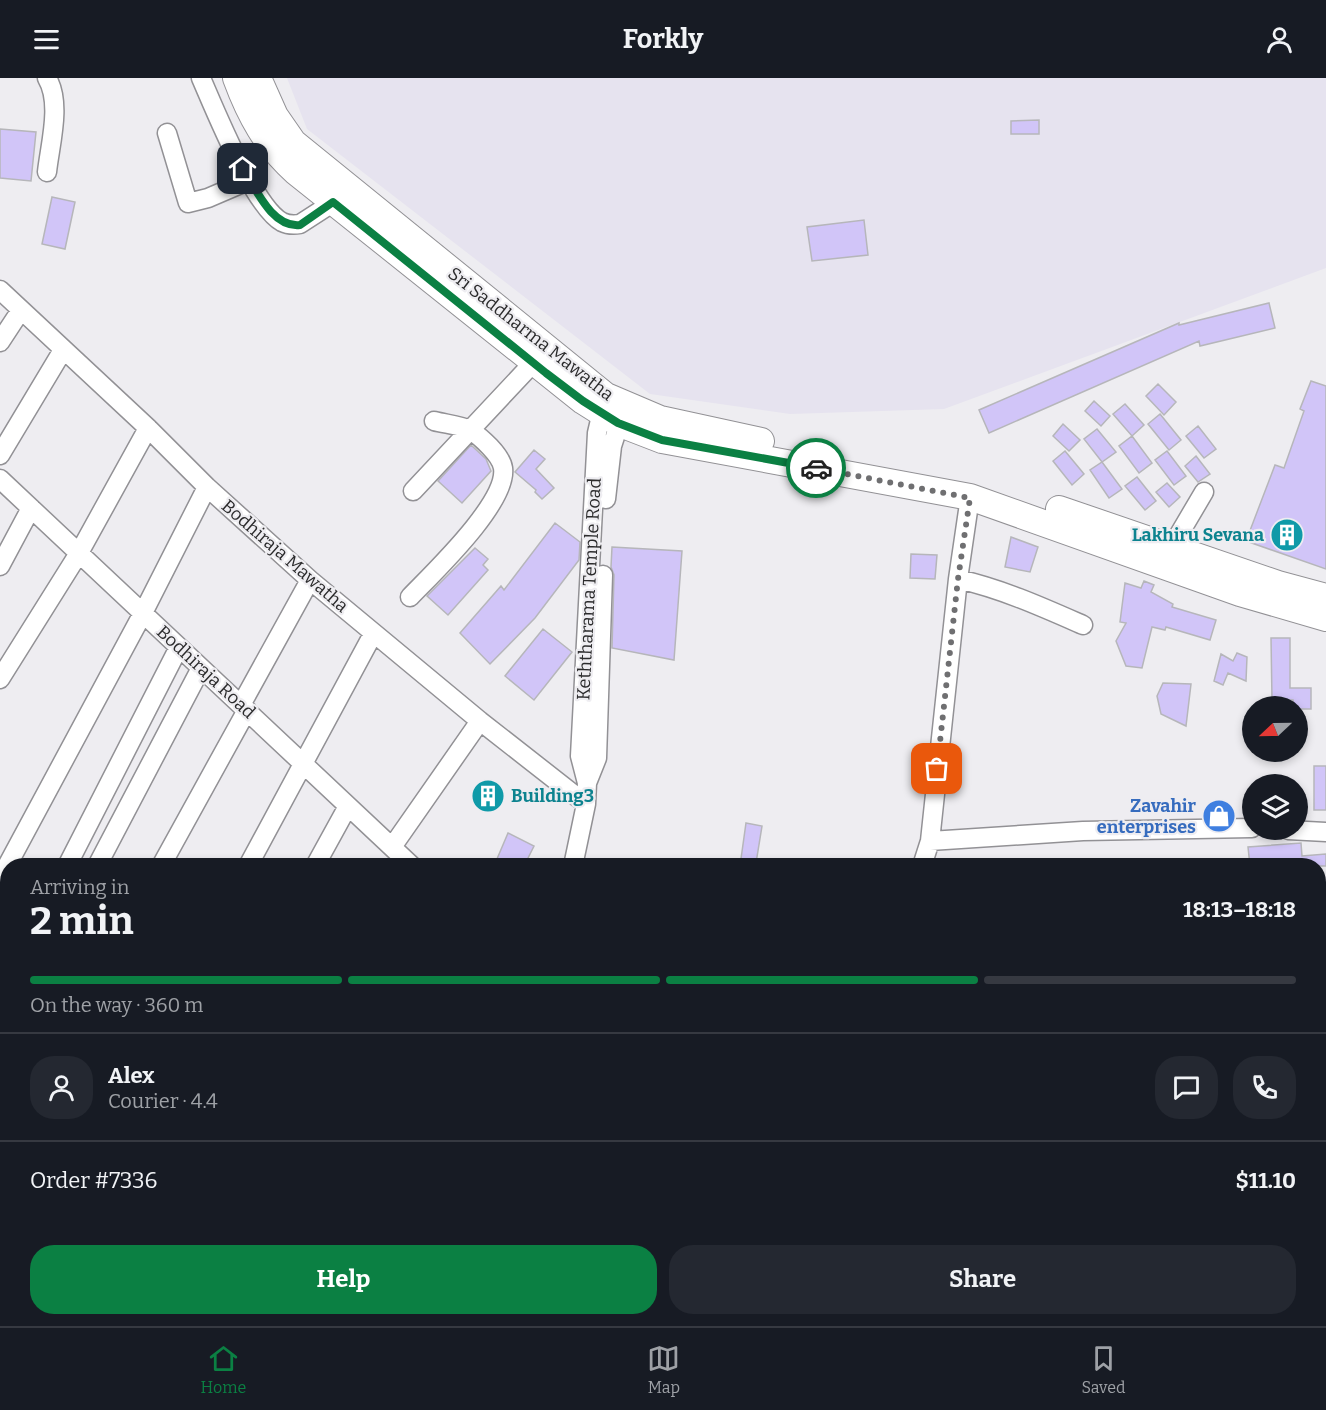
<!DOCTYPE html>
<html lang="en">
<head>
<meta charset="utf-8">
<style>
  :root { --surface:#171b24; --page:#242831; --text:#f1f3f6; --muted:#9ea1a6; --line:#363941; --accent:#0b8043 }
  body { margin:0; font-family:Bitter,serif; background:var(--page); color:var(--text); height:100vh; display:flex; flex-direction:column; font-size:22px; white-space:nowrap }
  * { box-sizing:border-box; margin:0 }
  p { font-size:20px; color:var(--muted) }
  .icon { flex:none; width:33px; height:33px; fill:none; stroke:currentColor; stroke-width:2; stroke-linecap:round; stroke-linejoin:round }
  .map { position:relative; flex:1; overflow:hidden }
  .drawer { position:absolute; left:0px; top:780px; width:1326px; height:468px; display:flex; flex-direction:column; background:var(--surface); border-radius:24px 24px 0 0; box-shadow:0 3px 9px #0003 }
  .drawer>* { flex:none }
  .needle { width:39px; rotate:248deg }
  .fabs { position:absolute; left:1242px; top:618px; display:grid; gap:12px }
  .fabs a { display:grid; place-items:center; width:66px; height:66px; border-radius:50%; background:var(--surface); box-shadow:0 3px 9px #0003; font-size:30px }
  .pin { position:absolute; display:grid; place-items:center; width:51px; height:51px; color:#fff; margin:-26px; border-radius:12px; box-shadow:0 3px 9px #0006 }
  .courier { position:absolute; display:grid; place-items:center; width:60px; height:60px; margin:-30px; border:4px solid #0b8043; border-radius:50%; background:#fff; color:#222; box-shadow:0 2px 8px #0007 }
  .headline em { font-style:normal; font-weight:700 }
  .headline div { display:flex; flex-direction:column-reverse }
  .headline { display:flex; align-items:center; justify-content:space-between; height:102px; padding:0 30px }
  h1 { font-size:39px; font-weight:700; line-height:45px }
  .bar { display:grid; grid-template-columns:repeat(4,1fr); gap:9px 6px; align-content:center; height:72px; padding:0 30px }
  .bar i { height:8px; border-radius:4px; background:var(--line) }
  .bar .current { background:var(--accent) }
  .bar p { grid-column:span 4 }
  .line { display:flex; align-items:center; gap:15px; padding:0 30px; border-top:2px solid var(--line) }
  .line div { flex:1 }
  .round { display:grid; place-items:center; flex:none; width:63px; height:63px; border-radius:24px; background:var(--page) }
  .button { display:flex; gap:12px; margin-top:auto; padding:12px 30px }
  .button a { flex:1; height:69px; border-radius:24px; background:var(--accent); color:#fff; font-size:24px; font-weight:700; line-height:69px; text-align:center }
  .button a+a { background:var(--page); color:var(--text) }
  header { display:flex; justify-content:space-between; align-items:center; height:78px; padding:0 30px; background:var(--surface); font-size:27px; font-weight:700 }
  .tabs { display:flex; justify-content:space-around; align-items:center; height:84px; border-top:2px solid var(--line); background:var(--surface); font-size:16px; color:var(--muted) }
  .tabs a { display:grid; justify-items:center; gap:3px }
  .tabs .current { color:var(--accent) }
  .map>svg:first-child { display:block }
  .built { fill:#e6e3ef }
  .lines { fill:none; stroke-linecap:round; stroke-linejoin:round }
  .canal { stroke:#58a1e1; stroke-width:14 }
  .building { fill:#d1c5f8; stroke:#b6b6ba; stroke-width:1.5 }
  .minor-casing { stroke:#929195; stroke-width:21 }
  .highway-casing { stroke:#929195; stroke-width:28 }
  .minor { stroke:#fff; stroke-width:18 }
  .highway { stroke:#fff; stroke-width:26 }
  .done { stroke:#6f6f71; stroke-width:6; stroke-dasharray:0 10.8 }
  .route { stroke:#0b8043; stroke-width:8 }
  .labels { text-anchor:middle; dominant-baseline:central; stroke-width:4.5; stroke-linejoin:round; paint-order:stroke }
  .street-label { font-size:18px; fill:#2b2b2c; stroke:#eeedf1 }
  .culture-label { font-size:18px; font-weight:bold; fill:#0d838f; stroke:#eeedf1; text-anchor:end }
  .shop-label { font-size:18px; font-weight:bold; fill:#366cbe; stroke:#eeedf1; text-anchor:end }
</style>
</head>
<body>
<header><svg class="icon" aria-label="menu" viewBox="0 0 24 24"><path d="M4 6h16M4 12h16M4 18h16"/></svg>Forkly<svg class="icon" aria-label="person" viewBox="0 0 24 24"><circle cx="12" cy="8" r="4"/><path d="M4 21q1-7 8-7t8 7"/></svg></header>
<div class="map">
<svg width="1326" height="1248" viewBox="0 0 1326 1248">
  <rect width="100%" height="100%" fill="#eeedf1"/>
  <!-- built -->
  <path class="built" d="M287,0H1326V190L944,331L790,336L650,316L307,51Z
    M0,1194L8,1197L7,1206L0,1222Z"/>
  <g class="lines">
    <!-- canal -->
    <path class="canal" d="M0,992L8,997
      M326,1240L328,1248"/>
  </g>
  <!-- building -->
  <path class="building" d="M1039,42V56H1011V43Z
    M0,51L36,54L31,103L0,100Z
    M52,119L75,124L65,171L42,166Z
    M864,142L868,177L812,183L807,149Z
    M1269,225L1275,250L1200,268L1199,263L989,355L979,332L1179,245V247Z
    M1311,303L1326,308V491L1246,463L1275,387L1284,390L1304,333L1300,331Z
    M1158,306L1176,324L1164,337L1146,318Z
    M1094,323L1110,338L1101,348L1085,333Z
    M1125,326L1144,347L1132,358L1113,336Z
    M1160,336L1181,362L1169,372L1148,346Z
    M1063,346L1080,362L1069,373L1053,358Z
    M1198,348L1216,371L1204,380L1186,358Z
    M1097,351L1116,374L1102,384L1084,361Z
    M1132,358L1152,385L1139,395L1119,368Z
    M471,367L486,381L491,393L462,425L438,403Z
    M534,372L545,381L536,391L554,410L542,421L535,414L536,412L515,394Z
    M1065,373L1084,396L1072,407L1053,383Z
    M1167,373L1186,398L1174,407L1155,382Z
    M1196,378L1210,396L1198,404L1185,388Z
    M1102,384L1122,411L1109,420L1090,392Z
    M1137,399L1156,423L1145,432L1125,408Z
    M1167,405L1180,419L1169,429L1156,414Z
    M555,445L580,464L579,482L535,540L490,586L460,555L501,508L504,512Z
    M1011,459L1038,469L1030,494L1005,489Z
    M612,469L682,473L674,582L612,570L614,497L611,489Z
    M475,470L488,481L483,487L488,492L448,537L427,518Z
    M911,476L937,477L935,501L910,500Z
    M1144,503L1154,507L1151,514L1173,526L1172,529L1216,542L1210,562L1166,549L1165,552L1152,549L1142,590L1126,588L1116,563L1126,545L1120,544L1125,505L1141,510Z
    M543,551L572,574L534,622L505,598Z
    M1271,560H1290V610H1311V631H1298V628H1293V622H1272Z
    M1237,575L1247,579L1246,603L1228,595L1223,607L1214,603L1221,576L1233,583Z
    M1163,605L1191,606L1186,648L1161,636L1157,618Z
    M1314,688H1326V732H1314Z
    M485,705L502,716L494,729L475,719Z
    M746,745L762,748L756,785L752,784V788H740Z
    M508,755L534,768L524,788H494Z
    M1301,765L1302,778L1326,776V788H1250L1248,769Z"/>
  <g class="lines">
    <defs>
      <path id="minor" d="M47,0C62,25 50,66 47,94
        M201,0C215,32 254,129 282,144C288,147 294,147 300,146L334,124
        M167,55L188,125L208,120L250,102
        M0,212L148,350L207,409L310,502L480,643L586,726
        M0,264L21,232
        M0,377L63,272
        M0,401L412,788
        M413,413L533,285
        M606,421L612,368L623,334
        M1171,470L1204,414
        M0,488L31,430
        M958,501C1002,511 1042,529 1083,547
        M410,519C434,494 508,424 503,390C501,377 481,359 470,352C460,347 445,346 434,343
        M0,601L79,475L148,350
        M241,627L310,502
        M587,705L597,680L603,497
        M1288,752L1326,754
        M930,763L1083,753L1252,750
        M392,769L480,643
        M67,788L179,569
        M97,788L201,590
        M161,788L247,632
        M248,788L373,556
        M315,788L348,728
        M573,788L586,726L587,705L580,678L597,355L604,325
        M922,788L930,763L958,501L970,419
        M0,801L143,535L207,409
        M1318,861L1326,859
        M0,918L8,903
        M1,969L8,958
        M1318,1096L1326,1097
        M6,1107L8,1108
        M288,1240L300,1248
        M348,1240L351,1248
        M699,1240L729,1248
        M1141,1240L1161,1248
        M1313,1240L1324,1248
        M110,1248L114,1240
        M241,1248L247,1240
        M824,1248L825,1240
        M955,1248L962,1240
        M1018,1248L1020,1240"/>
      <path id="highway" d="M236,0C250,38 266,67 296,94L583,323L618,345L662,362L970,419L1240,515L1326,540
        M258,0L275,38L293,64L606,318L660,341L761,363
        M1059,431L1278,506L1326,519"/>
    </defs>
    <!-- minor casing -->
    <use href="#minor" class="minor-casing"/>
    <!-- highway casing -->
    <use href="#highway" class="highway-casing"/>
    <!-- minor -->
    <use href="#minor" class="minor"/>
    <!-- highway -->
    <use href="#highway" class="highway"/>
  </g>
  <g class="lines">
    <!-- done -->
    <path class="done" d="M816,390L970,420L958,501L937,691"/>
    <!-- route -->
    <path class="route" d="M243,91C256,111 272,150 300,147L333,124L546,295L583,323L618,345L662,362L816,390"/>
  </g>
  <!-- icons -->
  <defs>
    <symbol id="building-disc" viewBox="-11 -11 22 22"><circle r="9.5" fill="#0f9aa8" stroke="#eeedf1"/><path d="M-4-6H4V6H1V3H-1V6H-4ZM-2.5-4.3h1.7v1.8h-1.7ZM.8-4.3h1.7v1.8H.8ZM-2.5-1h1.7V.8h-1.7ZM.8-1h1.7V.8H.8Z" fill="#fff"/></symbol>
    <symbol id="shop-disc" viewBox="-11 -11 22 22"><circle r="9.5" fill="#3f7fe0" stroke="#eeedf1"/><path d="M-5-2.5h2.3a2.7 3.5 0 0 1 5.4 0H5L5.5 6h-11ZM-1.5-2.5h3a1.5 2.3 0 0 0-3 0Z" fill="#fff"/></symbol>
  </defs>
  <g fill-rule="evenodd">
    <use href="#building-disc" x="1268" y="438" width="38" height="38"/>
    <use href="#building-disc" x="469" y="699" width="38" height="38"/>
    <use href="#shop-disc" x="1200" y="719" width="38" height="38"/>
  </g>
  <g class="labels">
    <!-- street labels -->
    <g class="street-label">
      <text transform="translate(531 256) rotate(38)">Sri Saddharma Mawatha</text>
      <text transform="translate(285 478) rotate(41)">Bodhiraja Mawatha</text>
      <text transform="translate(589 511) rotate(-87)">Keththarama Temple Road</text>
      <text transform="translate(206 594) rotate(43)">Bodhiraja Road</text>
    </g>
    <!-- culture labels -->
    <g class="culture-label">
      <text x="1264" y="457">Lakhiru Sevana</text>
      <text x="511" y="718" text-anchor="start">Building3</text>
    </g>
    <!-- shop labels -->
    <g class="shop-label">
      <text x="1196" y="728">Zavahir<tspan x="1196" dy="21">enterprises</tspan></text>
    </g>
  </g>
</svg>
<div class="fabs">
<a><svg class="needle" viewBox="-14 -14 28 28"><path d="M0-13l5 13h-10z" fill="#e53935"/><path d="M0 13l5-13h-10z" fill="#9ea1a6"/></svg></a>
<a><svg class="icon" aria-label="layers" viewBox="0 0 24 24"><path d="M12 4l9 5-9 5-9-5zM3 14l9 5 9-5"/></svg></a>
</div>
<div class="pin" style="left:937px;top:691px;background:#ea580c"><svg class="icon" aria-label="bag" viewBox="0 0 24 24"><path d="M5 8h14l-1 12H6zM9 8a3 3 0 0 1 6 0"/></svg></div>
<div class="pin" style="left:243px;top:91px;background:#1f2937"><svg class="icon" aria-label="home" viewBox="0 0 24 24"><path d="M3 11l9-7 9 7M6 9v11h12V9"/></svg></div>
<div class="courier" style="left:816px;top:390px"><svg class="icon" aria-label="car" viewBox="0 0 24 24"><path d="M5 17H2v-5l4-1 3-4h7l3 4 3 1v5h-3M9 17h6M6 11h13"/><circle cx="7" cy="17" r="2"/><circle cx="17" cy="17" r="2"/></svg></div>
<section class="drawer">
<div class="headline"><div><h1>2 min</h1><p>Arriving in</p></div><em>18:13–18:18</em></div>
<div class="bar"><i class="current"></i><i class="current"></i><i class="current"></i><i></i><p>On the way · 360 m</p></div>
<div class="line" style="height:108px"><a class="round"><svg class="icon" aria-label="person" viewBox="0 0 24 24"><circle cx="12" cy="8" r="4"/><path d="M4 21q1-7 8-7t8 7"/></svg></a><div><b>Alex</b><p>Courier · 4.4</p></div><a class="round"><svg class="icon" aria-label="chat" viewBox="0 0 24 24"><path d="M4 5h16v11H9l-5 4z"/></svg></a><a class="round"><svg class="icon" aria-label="phone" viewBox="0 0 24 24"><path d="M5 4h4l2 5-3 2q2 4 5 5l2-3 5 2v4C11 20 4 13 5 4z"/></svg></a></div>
<div class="line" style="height:78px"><div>Order #7336</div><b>$11.10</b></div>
<div class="button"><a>Help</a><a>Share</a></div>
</section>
</div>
<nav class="tabs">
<a class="current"><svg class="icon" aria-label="home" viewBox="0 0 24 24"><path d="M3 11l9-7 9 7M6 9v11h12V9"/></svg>Home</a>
<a><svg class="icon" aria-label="map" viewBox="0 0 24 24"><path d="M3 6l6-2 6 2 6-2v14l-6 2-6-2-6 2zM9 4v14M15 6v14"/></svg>Map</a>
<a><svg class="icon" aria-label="saved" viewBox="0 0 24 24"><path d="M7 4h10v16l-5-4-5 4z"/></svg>Saved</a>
</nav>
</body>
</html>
